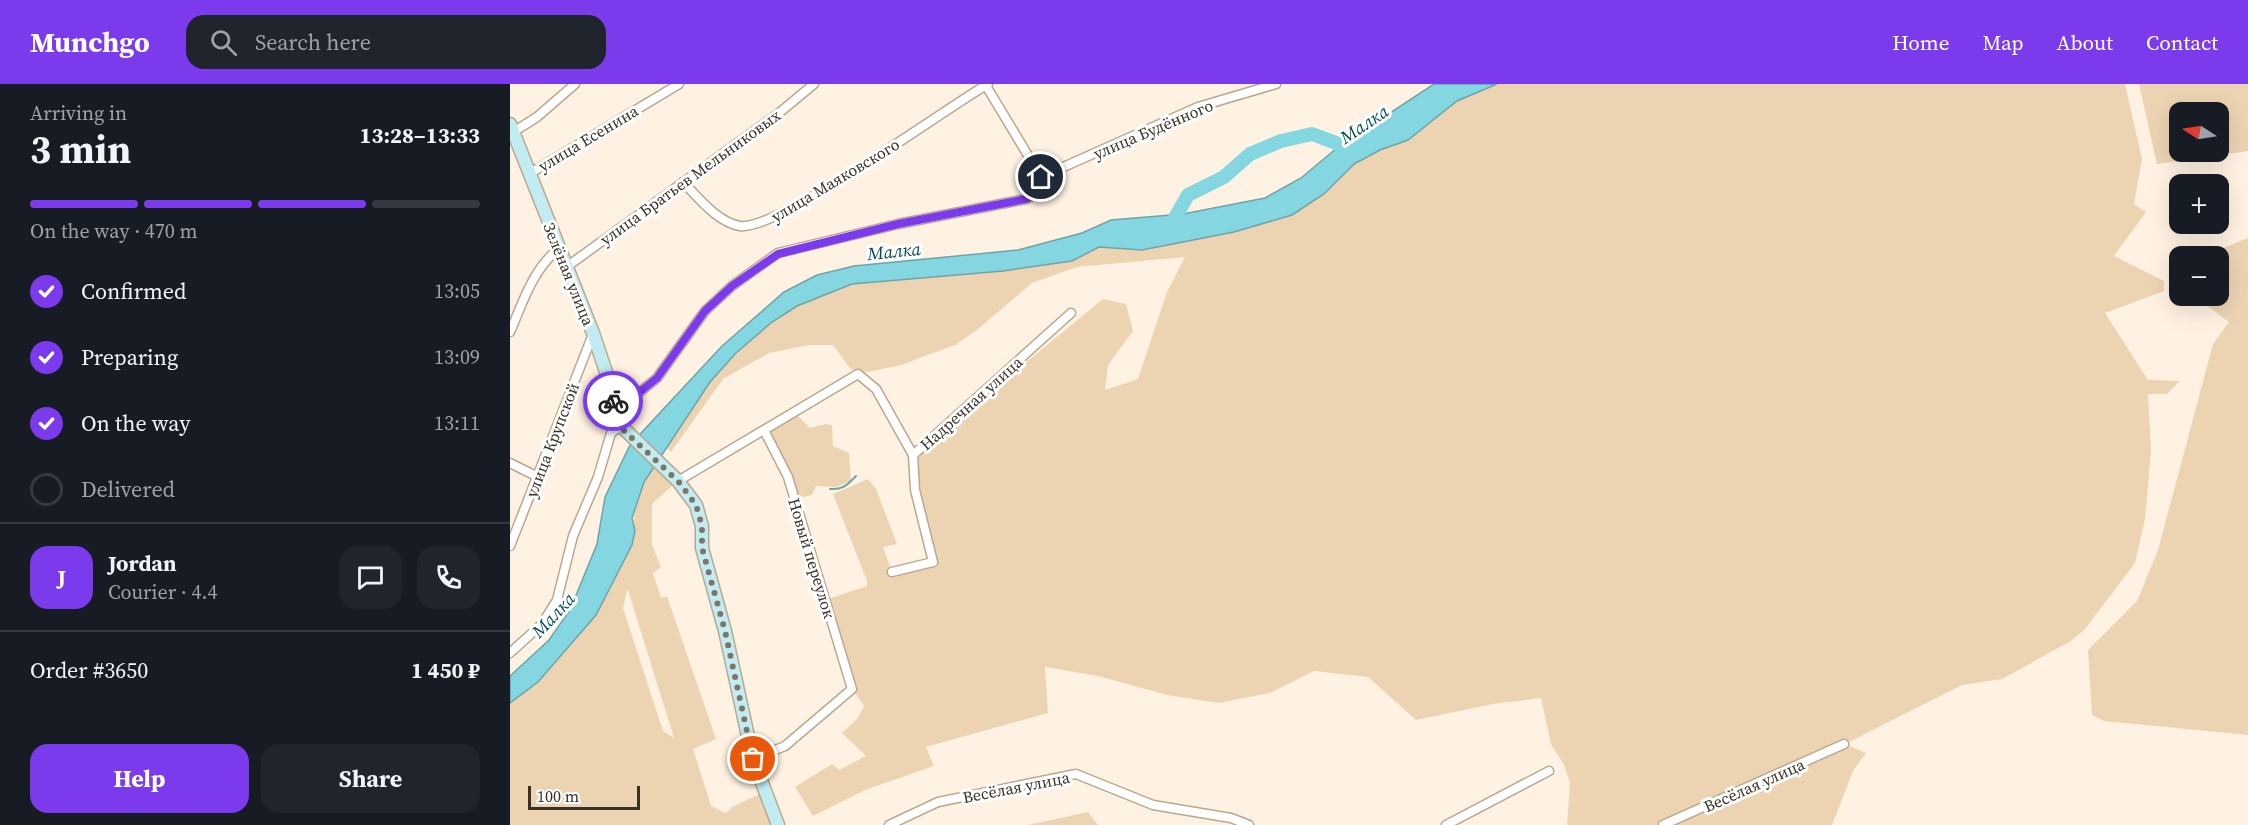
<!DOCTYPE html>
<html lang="en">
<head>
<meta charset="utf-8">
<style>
  :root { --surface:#171b24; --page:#20242c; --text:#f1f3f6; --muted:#9ea1a6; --line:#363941; --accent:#7c3aed }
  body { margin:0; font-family:"Source Serif 4",serif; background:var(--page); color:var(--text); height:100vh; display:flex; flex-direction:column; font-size:22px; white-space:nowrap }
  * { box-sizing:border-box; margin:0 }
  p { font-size:20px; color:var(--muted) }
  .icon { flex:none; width:33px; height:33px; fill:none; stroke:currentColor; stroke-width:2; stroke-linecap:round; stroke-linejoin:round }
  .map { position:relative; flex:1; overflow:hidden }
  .details { display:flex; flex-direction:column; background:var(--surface); width:510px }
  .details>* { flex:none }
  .needle { width:39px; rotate:282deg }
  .controls { position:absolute; left:1659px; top:18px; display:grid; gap:12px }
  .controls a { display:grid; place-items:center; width:60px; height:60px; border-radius:12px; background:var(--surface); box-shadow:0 6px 24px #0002; font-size:30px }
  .scale { position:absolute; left:18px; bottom:15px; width:112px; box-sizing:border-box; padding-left:6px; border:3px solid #393126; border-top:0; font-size:16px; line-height:21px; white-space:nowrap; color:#393126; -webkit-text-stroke:4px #fff; paint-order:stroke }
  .pin { position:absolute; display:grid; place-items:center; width:51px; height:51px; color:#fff; margin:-26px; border:3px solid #fff; border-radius:50%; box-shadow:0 2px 6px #0007 }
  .courier { position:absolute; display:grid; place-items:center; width:60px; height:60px; margin:-30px; border:4px solid #7c3aed; border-radius:50%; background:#fff; color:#222; box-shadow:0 2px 8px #0007 }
  .summary em { font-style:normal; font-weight:700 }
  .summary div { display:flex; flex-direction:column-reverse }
  .summary { display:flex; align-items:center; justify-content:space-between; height:102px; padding:0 30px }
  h1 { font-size:39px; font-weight:700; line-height:45px }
  .bar { display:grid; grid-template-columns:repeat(4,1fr); gap:9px 6px; align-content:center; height:72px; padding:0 30px }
  .bar i { height:8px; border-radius:4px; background:var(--line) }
  .bar .current { background:var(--accent) }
  .bar p { grid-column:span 4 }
  .line { display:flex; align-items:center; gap:15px; padding:0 30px; border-top:2px solid var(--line) }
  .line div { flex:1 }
  .round { display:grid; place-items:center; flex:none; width:63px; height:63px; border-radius:18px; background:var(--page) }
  ol { padding:0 30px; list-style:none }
  li { display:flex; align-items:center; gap:18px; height:66px }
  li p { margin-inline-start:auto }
  li .icon { padding:6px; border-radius:50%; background:var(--accent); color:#fff; stroke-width:4 }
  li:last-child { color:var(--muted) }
  li i { width:33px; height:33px; border:3px solid var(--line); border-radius:50% }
  .action { display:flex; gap:12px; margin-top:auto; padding:12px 30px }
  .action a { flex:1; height:69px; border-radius:18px; background:var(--accent); color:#fff; font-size:24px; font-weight:700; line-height:69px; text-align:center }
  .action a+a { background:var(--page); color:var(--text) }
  header { display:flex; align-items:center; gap:36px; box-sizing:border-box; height:84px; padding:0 30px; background:var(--accent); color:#fff }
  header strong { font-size:28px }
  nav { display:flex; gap:33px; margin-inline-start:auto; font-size:21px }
  .search { width:420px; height:54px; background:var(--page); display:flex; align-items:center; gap:15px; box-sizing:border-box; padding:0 21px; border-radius:18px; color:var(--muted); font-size:22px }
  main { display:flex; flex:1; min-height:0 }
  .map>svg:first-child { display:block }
  .green { fill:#ecd4b3; fill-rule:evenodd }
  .water { fill:#84d6e0; stroke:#6ea4a8; stroke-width:1.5 }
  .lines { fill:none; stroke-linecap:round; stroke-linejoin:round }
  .stream { stroke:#6ea4a8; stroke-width:2 }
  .river { stroke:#84d6e0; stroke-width:14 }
  .street-casing { stroke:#bba78d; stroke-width:11 }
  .secondary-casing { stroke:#bba78d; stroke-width:15 }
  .street { stroke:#fff; stroke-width:8 }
  .secondary { stroke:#c1ecf1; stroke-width:12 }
  .done { stroke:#7e7568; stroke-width:6; stroke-dasharray:0 10.8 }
  .route { stroke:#7c3aed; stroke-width:8 }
  .labels { text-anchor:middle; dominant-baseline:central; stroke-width:6; stroke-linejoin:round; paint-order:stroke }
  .street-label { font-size:16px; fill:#393126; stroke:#fff }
  .water-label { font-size:18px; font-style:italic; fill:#004e55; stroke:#fff }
</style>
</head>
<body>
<header>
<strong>Munchgo</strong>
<div class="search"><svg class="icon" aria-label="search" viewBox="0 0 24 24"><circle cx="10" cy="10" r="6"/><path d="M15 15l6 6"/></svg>Search here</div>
<nav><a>Home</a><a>Map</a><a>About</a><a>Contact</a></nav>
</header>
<main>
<section class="details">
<div class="summary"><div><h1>3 min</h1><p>Arriving in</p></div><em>13:28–13:33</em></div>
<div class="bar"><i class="current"></i><i class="current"></i><i class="current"></i><i></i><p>On the way · 470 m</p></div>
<ol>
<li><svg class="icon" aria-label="check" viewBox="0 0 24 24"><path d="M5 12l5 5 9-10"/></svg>Confirmed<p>13:05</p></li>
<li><svg class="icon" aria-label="check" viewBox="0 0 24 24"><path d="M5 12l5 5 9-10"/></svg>Preparing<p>13:09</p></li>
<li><svg class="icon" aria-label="check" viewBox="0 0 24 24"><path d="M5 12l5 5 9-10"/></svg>On the way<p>13:11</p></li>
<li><i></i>Delivered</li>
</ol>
<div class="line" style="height:108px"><b class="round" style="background:var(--accent);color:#fff">J</b><div><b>Jordan</b><p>Courier · 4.4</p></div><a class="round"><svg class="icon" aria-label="chat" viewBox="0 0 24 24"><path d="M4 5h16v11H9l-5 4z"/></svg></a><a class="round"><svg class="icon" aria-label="phone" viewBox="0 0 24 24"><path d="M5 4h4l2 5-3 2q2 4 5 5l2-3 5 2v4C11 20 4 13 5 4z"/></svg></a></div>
<div class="line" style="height:78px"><div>Order #3650</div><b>1 450 ₽</b></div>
<div class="action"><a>Help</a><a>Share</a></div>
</section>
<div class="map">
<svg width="1738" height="741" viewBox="0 0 1738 741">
  <rect width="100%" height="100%" fill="#fff2e2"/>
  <!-- green -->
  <path class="green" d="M987,0H1615L1632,75L1624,120L1636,128L1604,172L1654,197V207L1595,229L1638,296L1670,297L1657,310H1638L1641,366L1635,435L1625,479L1575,545L1561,557L1492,595L1452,601L1335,660L1356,669L1343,687L1322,741H1057L1060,699L1054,681L1041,660L1031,614L983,620L906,636L858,593L804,587L760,609L709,619L657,611L588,592L535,583L538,629L416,663L424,682L355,706L303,732L285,703L322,680L329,686L356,672L332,649L348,634L354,622L342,605L315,516L357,502V497L323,410L358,395L366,405L387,460L373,463L382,488L422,478L403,371L593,215L616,220L623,247L598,281L595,306L628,295L657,208L675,173L567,183L522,199L467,246L445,261L391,281L348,290L339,283L323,261H299L259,269L213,295L161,368L156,363L200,298L226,269L262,238L287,222L342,200L493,187L562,177L589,163L632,166L724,148L782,131L814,110L844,80L870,66L898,56L947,17Z
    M1629,0H1738V67L1647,80ZM1670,28H1708V68H1670Z
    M1738,154V651L1594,637L1582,631L1578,566L1627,517L1648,466L1703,260L1719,238L1684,212H1708V172H1694Z
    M284,328L300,344L316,340L322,341L323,362L339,369L341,397L326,403L306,402L302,411L284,415L254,346Z
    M144,382L162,402L142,420V461L151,483L143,489L151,514L157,512L206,655L183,665L201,722L216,729L222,723L254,708L268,741H0V619L28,598L125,447C120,425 132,401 144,382ZM117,506H118L164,654L153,647L113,524Z
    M578,728L588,741H518Z"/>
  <!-- water -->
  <path class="water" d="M924,0H987L947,17L898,56L870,66L844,80L814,110L782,131L724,148L632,166L589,163L562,177L493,187L342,200L287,222L262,238L226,269L200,298L134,398L122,434L125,447L122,461L86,531L28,598L0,619V592L39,556L60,526L87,460L95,413L120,361L212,262L274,208L307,191L344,182L508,166L572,149L601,136L673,130L755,114L791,94L828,63Z"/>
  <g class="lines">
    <!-- stream -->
    <path class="stream" d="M320,405C333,406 337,401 346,392"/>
    <!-- river -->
    <path class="river" d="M662,139L678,111L714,93L740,70L771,57L802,50L845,66"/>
    <defs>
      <path id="street" d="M475,0L531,93
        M0,50L27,33L65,0
        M19,90L169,0
        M173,98C189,114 207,138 230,142C266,148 436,24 478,0
        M55,184L269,29L304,0
        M0,248C13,218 22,187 48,165
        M100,300L115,305L131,307L147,294L195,227L222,202L268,169L388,140L516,115L530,108L532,101L531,93L688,23L766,0
        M0,379L28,393
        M168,397L348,290L366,305L403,371L561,229
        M0,462L83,250
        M382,488L423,478L405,406L403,371
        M0,569L32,540L47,516L63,452L88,393L101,349L109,343
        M243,675L275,662L342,605L278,393L254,346
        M379,741L428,718L566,690L643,721L721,734L739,741
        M936,741L1039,687
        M1153,741L1334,660"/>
      <path id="secondary" d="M0,40L83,249L100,300L106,337L168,397L186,421L192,442V464L215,547L243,675L268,741"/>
    </defs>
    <!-- street casing -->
    <use href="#street" class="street-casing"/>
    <!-- secondary casing -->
    <use href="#secondary" class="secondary-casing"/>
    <!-- street -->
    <use href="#street" class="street"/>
    <!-- secondary -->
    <use href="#secondary" class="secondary"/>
  </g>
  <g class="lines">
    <!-- done -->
    <path class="done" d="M103,317L110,343L168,397L186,421L192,442V464L215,547L243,675"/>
    <!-- route -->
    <path class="route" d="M103,317L100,300L115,305L131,307L147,294L195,227L222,202L268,170L388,140L516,115L530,108L532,101L531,93"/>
  </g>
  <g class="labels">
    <!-- street labels -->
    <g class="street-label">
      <text transform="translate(643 45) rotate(-23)">улица Будённого</text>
      <text transform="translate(78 54) rotate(-31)">улица Есенина</text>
      <text transform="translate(180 93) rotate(-36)">улица Братьев Мельниковых</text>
      <text transform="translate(325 96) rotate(-31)">улица Маяковского</text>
      <text transform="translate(59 190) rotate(68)">Зелёная улица</text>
      <text transform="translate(461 319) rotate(-42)">Надречная улица</text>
      <text transform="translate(42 356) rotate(-69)">улица Крупской</text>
      <text transform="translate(302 474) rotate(73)">Новый переулок</text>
      <text transform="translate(1244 701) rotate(-24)">Весёлая улица</text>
      <text transform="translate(506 703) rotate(-11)">Весёлая улица</text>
    </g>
    <!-- water labels -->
    <g class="water-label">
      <text transform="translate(854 40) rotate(-34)">Малка</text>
      <text transform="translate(384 167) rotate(-6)">Малка</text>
      <text transform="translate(43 531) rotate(-47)">Малка</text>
    </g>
  </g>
</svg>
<div class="controls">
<a><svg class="needle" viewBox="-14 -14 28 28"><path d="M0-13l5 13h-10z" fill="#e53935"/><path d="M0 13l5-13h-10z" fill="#9ea1a6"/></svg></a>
<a>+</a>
<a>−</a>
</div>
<div class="scale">100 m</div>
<div class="pin" style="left:243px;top:675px;background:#ea580c"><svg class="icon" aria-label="bag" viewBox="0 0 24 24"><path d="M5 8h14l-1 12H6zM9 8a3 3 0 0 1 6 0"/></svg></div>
<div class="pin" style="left:531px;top:93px;background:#1f2937"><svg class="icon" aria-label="home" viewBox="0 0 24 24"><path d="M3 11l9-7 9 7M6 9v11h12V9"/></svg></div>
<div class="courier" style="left:103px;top:317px"><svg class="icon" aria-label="bike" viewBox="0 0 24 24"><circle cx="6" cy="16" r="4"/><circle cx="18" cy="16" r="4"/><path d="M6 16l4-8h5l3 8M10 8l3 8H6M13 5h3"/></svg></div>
</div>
</main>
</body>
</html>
